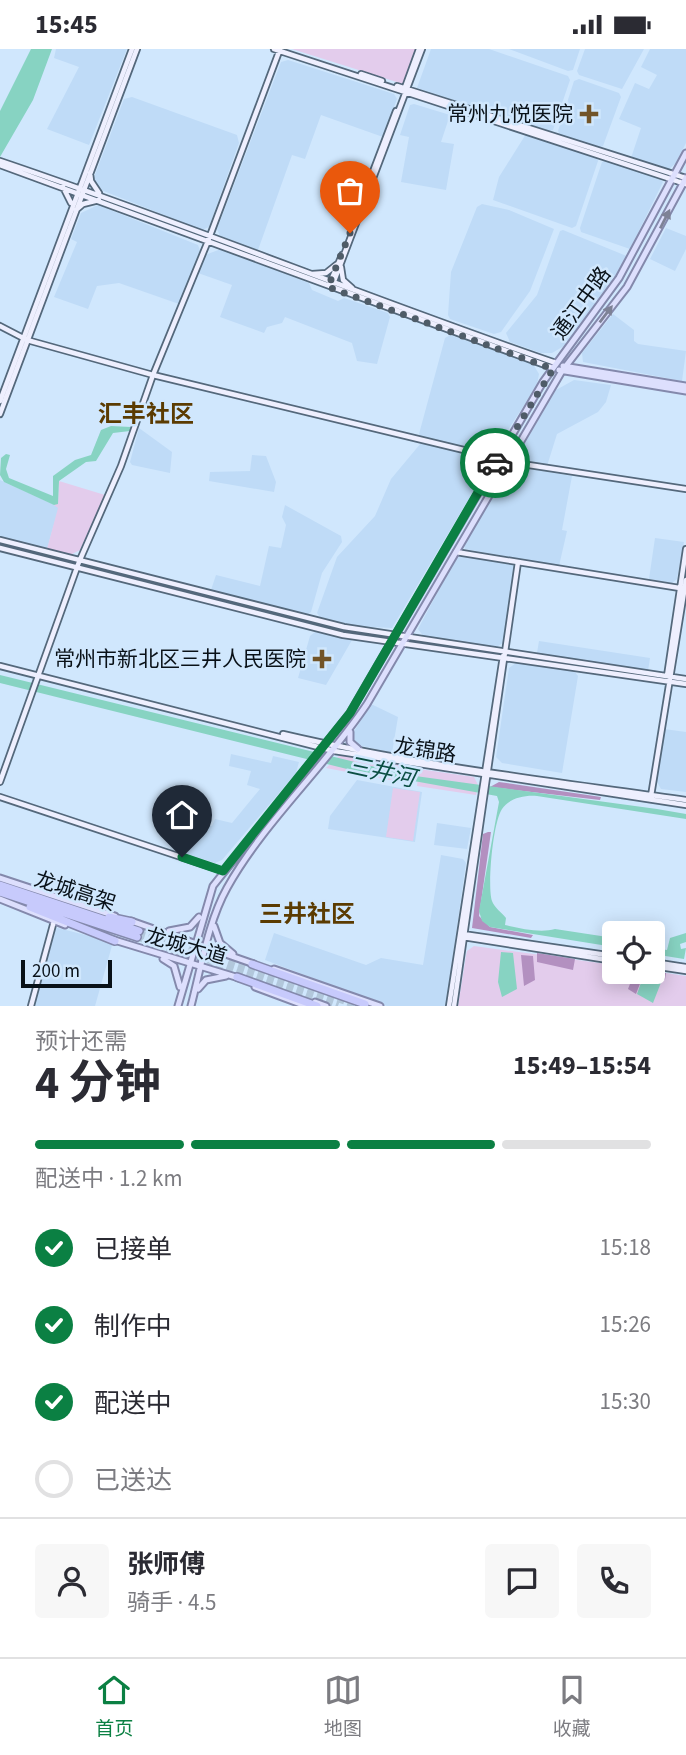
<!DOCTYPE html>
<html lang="zh">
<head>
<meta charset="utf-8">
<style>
  :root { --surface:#fff; --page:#f7f7f7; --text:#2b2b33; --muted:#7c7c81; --line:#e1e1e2; --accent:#0b8043 }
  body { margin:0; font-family:"Source Sans 3","Noto Sans SC",sans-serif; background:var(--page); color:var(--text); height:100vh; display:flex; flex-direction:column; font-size:26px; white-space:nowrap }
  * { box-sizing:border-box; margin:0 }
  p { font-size:23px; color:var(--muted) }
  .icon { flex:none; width:38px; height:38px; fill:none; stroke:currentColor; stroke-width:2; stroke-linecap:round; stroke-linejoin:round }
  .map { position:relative; height:957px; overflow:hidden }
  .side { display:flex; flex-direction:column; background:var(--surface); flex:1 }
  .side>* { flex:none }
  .fabs { position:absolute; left:602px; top:872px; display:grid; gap:14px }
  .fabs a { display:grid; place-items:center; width:63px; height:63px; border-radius:7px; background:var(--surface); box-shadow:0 4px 18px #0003; font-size:35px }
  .scale { position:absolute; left:21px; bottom:18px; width:91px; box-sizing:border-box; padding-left:7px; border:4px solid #091118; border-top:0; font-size:19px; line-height:24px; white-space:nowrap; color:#091118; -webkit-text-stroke:5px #d0e7fd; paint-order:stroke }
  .pin { position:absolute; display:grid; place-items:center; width:60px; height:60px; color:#fff; margin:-72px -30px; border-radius:50% 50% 50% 0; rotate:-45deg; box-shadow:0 0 7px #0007 }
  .pin .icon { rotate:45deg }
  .courier { position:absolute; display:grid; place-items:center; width:70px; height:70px; margin:-35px; border:5px solid #0b8043; border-radius:50%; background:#fff; color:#222; box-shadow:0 2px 9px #0007 }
  .head em { font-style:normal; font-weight:700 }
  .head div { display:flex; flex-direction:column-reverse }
  .head { display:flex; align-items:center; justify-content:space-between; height:119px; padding:0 35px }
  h1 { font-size:46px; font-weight:700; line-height:52px }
  .bar { display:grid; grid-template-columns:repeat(4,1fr); gap:10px 7px; align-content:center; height:84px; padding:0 35px }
  .bar i { height:9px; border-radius:5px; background:var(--line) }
  .bar .active { background:var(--accent) }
  .bar p { grid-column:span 4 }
  .line { display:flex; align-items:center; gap:18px; padding:0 35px; border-top:2px solid var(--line) }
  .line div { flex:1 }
  .round { display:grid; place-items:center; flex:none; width:74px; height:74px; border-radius:7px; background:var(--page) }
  ol { padding:0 35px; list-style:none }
  li { display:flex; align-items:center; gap:21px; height:77px }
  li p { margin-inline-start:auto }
  li .icon { padding:7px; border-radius:50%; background:var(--accent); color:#fff; stroke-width:4 }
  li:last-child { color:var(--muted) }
  li i { width:38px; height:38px; border:4px solid var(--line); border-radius:50% }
  .status { display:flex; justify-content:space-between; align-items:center; height:49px; padding:0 35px; background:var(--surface); direction:ltr }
  .status svg { height:19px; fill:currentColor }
  .tabs { display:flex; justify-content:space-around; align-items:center; height:98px; border-top:2px solid var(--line); background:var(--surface); font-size:19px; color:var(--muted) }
  .tabs a { display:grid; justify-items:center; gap:4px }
  .tabs .active { color:var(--accent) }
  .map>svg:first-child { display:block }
  .built { fill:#bfdbf7 }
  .green { fill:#e3ccec }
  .forest { fill:#b390c0 }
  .water { fill:#87d3c2 }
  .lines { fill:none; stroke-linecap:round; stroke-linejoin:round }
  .highway-tunnel { stroke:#b2c7db; stroke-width:7; stroke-dasharray:7 3.5; stroke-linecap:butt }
  .secondary-casing { stroke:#54687b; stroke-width:8 }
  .primary-casing { stroke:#8489ac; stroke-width:9 }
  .highway-casing { stroke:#8489ac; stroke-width:10 }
  .secondary { stroke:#eeeffe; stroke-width:4.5 }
  .primary { stroke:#dddffd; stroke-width:5 }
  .highway { stroke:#c7cafc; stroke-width:7 }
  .oneway { fill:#7e8296 }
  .done { stroke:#4f5c68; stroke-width:7; stroke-dasharray:0 12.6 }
  .route { stroke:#0b8043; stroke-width:9 }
  .poi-dot { fill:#725428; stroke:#d0e7fd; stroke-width:2.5 }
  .labels { text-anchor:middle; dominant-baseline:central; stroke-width:5; stroke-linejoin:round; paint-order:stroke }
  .poi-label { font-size:21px; fill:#091118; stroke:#d0e7fd; text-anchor:end }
  .street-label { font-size:21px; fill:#091118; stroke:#d0e7fd }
  .water-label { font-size:23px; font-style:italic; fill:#0b4e43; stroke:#d0e7fd }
  .quarter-label { font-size:24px; font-weight:bold; fill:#5b3b01; stroke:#d0e7fd }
</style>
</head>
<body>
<div class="status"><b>15:45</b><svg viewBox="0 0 49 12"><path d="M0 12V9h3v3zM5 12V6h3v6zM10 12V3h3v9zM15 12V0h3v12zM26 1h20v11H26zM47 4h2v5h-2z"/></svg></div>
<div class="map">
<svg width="686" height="957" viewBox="0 0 686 957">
  <rect width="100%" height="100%" fill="#d0e7fd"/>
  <!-- built -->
  <path class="built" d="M56,0H127L89,96L47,80L79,18L54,9Z
    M431,0H489L568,27L570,31L553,81L549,82L417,39Z
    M509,0H580L573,21L568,22Z
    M585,0H644L622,40L579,26L577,22Z
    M650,0H686V94L676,114L669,120L631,109L641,79L619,70L635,34L649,40L657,26L641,18Z
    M288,11L394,45L397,50L383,88L321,66L305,110L292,106L258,201L220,187L217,180L281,13Z
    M579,30L619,44L621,48L603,97L600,98L560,86L558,82L574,32Z
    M132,48L237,86L239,94L209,178L202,181L96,139L93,131L124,50Z
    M414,55L450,66L441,93L454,95L446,141L401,133L409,88L400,86L410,56Z
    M526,85L596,107L598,112L576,177L572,179L493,151L499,128Z
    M607,111L658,128L663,133L630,200L581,183L580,179L602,113Z
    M482,155L509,161L554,180L530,242L501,283L494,285L450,270L448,266L451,223L477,158Z
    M98,156L198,196L201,204L179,255L119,234L97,237L88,260L54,248L77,193L71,190L81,164Z
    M666,179L686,187V200L675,222L650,210Z
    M563,181L629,208L564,297L552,304H541L510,293L506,284L537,246L560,182Z
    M221,200L309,234L312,241L338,252L344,249L388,264L390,268L377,315L357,312L352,294L285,268L282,274L267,278L264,284L220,268L232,236L198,224L205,206Z
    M613,265L634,281V292L638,295L686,302L682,332L583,313L582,304Z
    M450,286L533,315L539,325L537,336L492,406L421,388L419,385L445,289Z
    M574,331L611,336L606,353L598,363L557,385L547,417L519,413L517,407L556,341Z
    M139,379L172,403L170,424L132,416L130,413Z
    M421,394L484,409L487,419L392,579L353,577L320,568L317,564L337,508L375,467L391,430Z
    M252,406L266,407L276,433L274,443L209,432L210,423L250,422Z
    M519,418L572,427L562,481L567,482L559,517L465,500L464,495L507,422Z
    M0,431L59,458L47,500L0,488Z
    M285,456L341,487L342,493L322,524L311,563L307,566L211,541L216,526L260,537L269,497L281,499L286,476L282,468Z
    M655,489L684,493L677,530L672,534L649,530Z
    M463,507L513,516L515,519L503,594L495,599L424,588L418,580L456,509Z
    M315,583L352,591L326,636L298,629L310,587Z
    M539,592L650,609L648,622L537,604Z
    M516,614L574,622L578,627L562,724L502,714L496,708L509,619Z
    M371,655L398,668L392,704L354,695L353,684Z
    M664,680L686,683V743L661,740L656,731Z
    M231,705L271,714L273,707L299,713L296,724L222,811L215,814L182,803L192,771L212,777L215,770L232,774L260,740L247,736L251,722L229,717Z
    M357,731L422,743L415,793L328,780L330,767Z
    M437,774L471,779L467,800L434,796Z
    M441,806L463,810L466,814L446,957H387L265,911L274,884L366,916L381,909L423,916Z
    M54,878L113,893L95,957H32Z"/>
  <!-- green -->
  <path class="green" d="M292,0H417L403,35Z
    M59,432L105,446L80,501L70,506L47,500L58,459L54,456L58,454Z
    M341,705L410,718V735L326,719Z
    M419,720L474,728L478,736L476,746L417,737Z
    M393,739L420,743L413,792L386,788Z
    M474,897L614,916V922H653L686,927V957H458L466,907L467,902Z"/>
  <!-- forest -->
  <path class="forest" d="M499,733L601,748L600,751L490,738Z
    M488,783H491L479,867L490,878L533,886L531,889L472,879L483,785Z
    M537,904L575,910L573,921L537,913Z
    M521,906L533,907L535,931L524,937Z
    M635,922L666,924L665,931L643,927L636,945L628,940Z"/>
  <!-- water -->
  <path class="water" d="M31,0H52L33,51L0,108V62Z
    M111,377L131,378L130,382L113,384L96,412L86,413L59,432L58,455L54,456L4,433L0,426L1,409L6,405L10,406L6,420L9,429L53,447V427L75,411L91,406L101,381Z
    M0,626L408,726L657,760L686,765V770L537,747C524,746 510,749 502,760C493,773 487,837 492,852C494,858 502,864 506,869L505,876C522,880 541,884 555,880L614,889V898L490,878L482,872L479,862L499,753L497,747L347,720L0,634Z
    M686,884V893L680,895L681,900L686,899L684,910L653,905V899L667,901L670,889Z
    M501,903L513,904L517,940L502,948L498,933Z
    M643,928L662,931L653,954L637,945Z"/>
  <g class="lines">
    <!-- highway-tunnel -->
    <path class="highway-tunnel" d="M139,882L359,957
      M137,888L338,957"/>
    <defs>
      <path id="secondary" d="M274,0L686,135
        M361,25L382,32
        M397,37L686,129
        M404,41L419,0
        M0,112C187,175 370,250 556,314
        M0,116L553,319
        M90,124L91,132L99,144
        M63,138L71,154
        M76,161L83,155L99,151
        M353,175L396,62
        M341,218L343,231L352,239
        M312,225L326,224L336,216
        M330,234L342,206
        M333,235L422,0
        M0,277L27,291L153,326L497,409
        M0,352L132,0
        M0,365L137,0
        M509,413L686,440
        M0,491L344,578L686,630
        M0,499L343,586L686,635
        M456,503L686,540
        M0,617L334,702L686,756
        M667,627L686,500
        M283,685C415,716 552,732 686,751
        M0,733L79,513L121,417L153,326L208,192L280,0
        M651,747L686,531
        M0,748L223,822
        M463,885L614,907
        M463,888L614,912
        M653,913L686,918
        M653,917L686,922
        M31,957L54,872
        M449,957L503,607
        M454,957L518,513"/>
      <path id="primary" d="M563,317L686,337
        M559,321L686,342
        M350,683V693L358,700
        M0,829L115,867
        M0,850L65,876
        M131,872L254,915
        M214,877L220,894L233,905
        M169,882L190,878L199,868
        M111,890L239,929
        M163,910L174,917L180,938
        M274,920L380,957
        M255,938L306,957
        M198,940L206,931L226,927
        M315,953L326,957
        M178,957L213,837L350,664L543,333L619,229L686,104
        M191,957C201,919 208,873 227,839C263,774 325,718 367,655L562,322L627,238L686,129"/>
      <path id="highway" d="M0,836L139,882
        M0,843L137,888
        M30,858L115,892
        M109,868L132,873
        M252,915L365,955
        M237,928L317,957"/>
    </defs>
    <!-- secondary casing -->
    <use href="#secondary" class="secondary-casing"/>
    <!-- primary casing -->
    <use href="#primary" class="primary-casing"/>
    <!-- highway casing -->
    <use href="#highway" class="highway-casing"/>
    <!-- secondary -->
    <use href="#secondary" class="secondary"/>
    <!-- primary -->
    <use href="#primary" class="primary"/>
    <!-- highway -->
    <use href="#highway" class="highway"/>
  </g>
  <!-- one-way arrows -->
  <defs><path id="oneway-solid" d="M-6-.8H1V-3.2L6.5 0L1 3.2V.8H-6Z" transform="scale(1.75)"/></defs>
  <g class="oneway">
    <use href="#oneway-solid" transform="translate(665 170) rotate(-63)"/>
    <use href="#oneway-solid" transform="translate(606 265) rotate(-53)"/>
  </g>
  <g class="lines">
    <!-- done -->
    <path class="done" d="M350,184L328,238L553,320L495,414"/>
    <!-- route -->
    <path class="route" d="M182,808L223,822L350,664L495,414"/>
  </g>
  <!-- markers -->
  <g class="poi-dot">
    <path d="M585.5 54.5h7v7h7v7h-7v7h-7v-7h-7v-7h7z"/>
    <path d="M318.5 599.5h7v7h7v7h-7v7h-7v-7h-7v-7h7z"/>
  </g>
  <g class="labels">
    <!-- poi labels -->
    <g class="poi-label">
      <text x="573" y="65">常州九悦医院</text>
      <text x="306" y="610">常州市新北区三井人民医院</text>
    </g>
    <!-- street labels -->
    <g class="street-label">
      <text transform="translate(581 254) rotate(-54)">通江中路</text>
      <text transform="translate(425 701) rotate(9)">龙锦路</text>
      <text transform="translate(75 842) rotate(18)">龙城高架</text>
      <text transform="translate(186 897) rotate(16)">龙城大道</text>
    </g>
    <!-- water labels -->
    <g class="water-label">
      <text transform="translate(381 723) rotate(12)">三井河</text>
    </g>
    <!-- quarter labels -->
    <g class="quarter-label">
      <text x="146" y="365">汇丰社区</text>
      <text x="307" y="865">三井社区</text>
    </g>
  </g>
</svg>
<div class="fabs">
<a><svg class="icon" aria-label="locate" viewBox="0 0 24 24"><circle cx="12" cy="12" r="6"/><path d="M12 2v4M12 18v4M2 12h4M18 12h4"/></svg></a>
</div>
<div class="scale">200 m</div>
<div class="pin" style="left:350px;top:184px;background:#ea580c"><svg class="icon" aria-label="bag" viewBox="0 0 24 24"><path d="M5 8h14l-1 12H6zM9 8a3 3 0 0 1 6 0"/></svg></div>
<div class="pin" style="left:182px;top:808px;background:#1f2937"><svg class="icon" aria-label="home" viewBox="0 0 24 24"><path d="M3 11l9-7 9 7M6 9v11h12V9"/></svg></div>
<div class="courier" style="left:495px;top:414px"><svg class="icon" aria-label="car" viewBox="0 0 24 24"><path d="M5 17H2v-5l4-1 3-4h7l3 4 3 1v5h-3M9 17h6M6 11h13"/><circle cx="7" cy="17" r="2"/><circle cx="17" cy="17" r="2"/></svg></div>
</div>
<section class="side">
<div class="head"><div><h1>4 分钟</h1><p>预计还需</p></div><em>15:49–15:54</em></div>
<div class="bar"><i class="active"></i><i class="active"></i><i class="active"></i><i></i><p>配送中 · 1.2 km</p></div>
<ol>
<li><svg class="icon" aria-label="check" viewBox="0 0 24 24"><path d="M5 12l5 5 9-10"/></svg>已接单<p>15:18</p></li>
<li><svg class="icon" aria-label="check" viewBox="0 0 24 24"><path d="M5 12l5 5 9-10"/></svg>制作中<p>15:26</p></li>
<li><svg class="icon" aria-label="check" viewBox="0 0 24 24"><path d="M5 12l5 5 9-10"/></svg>配送中<p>15:30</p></li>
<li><i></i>已送达</li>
</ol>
<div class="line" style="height:126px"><a class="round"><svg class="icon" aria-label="person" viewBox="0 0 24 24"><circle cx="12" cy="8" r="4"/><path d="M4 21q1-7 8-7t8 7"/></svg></a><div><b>张师傅</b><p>骑手 · 4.5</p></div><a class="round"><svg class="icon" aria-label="chat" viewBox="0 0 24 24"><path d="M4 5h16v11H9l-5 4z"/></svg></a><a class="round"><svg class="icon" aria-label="phone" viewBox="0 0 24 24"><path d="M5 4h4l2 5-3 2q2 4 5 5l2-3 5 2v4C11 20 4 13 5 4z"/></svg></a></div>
</section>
<nav class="tabs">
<a class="active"><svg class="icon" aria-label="home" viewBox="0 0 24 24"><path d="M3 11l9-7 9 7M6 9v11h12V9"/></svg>首页</a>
<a><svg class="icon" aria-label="map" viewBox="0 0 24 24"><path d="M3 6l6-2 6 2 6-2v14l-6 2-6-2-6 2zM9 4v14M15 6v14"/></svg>地图</a>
<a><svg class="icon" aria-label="saved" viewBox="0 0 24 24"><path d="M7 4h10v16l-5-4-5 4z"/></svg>收藏</a>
</nav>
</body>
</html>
